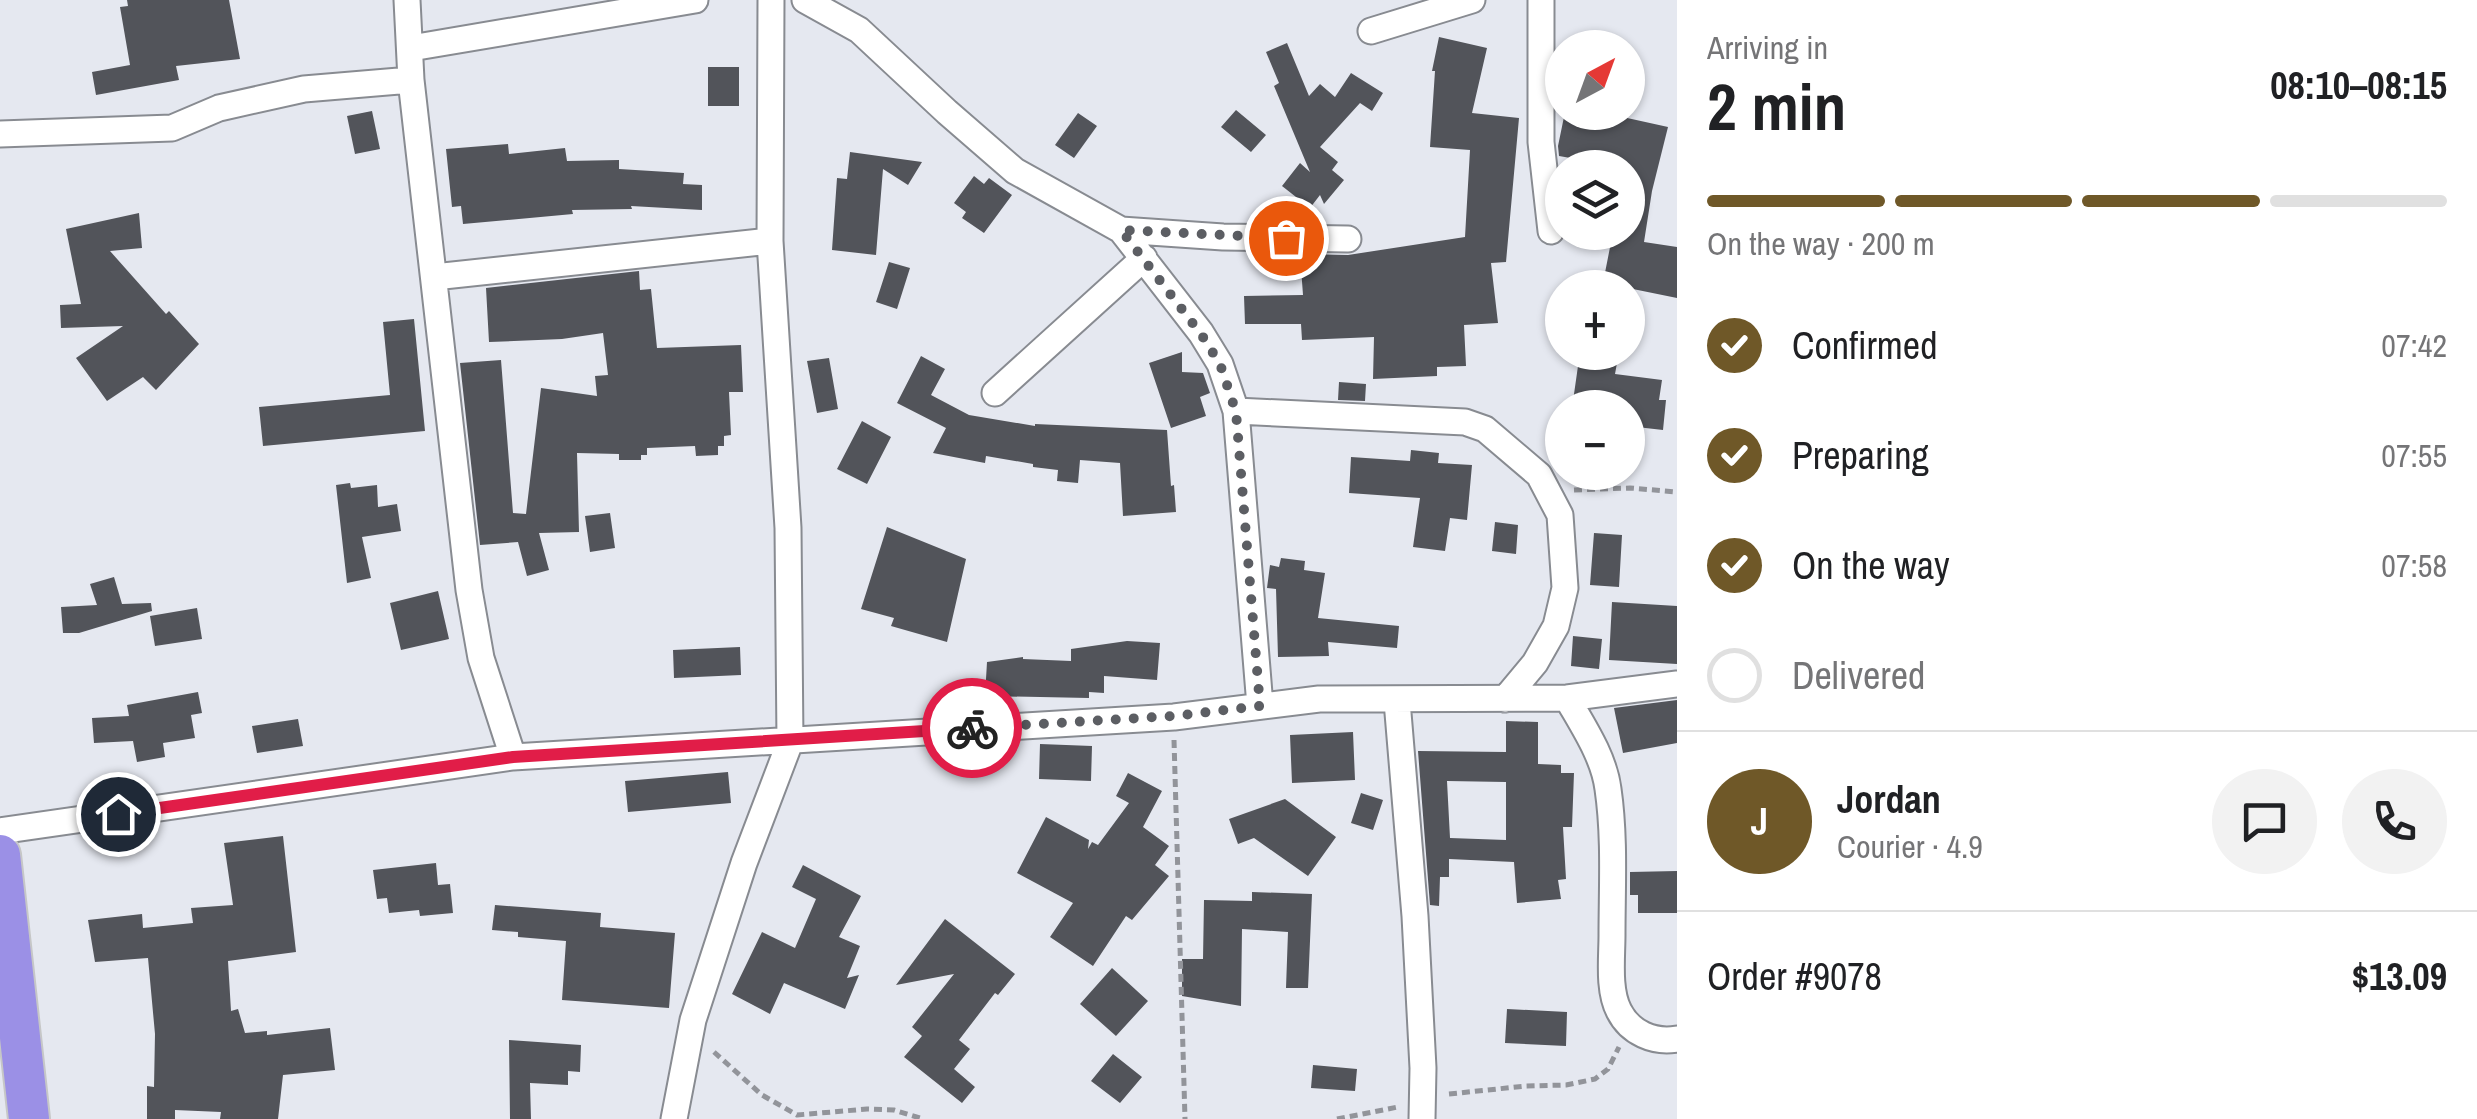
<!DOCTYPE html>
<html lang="en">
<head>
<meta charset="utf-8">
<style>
  :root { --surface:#fff; --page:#f2f2f2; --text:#202124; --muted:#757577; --line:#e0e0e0; --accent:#6f5828 }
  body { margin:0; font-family:"Archivo Narrow",sans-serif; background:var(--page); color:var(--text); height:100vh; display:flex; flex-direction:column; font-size:38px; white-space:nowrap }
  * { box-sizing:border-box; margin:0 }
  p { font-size:32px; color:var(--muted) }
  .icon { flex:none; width:55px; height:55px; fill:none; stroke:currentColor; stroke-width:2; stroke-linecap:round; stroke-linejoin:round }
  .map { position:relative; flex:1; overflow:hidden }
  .drawer { display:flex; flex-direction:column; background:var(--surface); width:800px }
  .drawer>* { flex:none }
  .needle { width:65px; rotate:41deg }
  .tools { position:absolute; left:1545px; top:30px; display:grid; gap:20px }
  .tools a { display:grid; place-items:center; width:100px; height:100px; border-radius:50%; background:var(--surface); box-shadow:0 2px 8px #0004; font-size:50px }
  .pin { position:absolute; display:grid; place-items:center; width:85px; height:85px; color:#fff; margin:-42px; border:5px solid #fff; border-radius:50%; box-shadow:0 2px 10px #0007 }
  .courier { position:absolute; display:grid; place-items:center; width:100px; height:100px; margin:-50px; border:8px solid #e11d48; border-radius:50%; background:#fff; color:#222; box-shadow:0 2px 12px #0007 }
  .overview em { font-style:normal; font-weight:700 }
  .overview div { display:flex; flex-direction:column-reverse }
  .overview { display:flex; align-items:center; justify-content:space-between; height:170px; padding:0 30px }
  h1 { font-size:65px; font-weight:700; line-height:75px }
  .bar { display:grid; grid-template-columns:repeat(4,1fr); gap:15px 10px; align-content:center; height:120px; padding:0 30px }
  .bar i { height:12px; border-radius:8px; background:var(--line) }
  .bar .on { background:var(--accent) }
  .bar p { grid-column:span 4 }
  .line { display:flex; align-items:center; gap:25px; padding:0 30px; border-top:2px solid var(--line) }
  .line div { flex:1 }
  .round { display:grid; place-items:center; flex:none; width:105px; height:105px; border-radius:52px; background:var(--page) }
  ol { padding:0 30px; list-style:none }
  li { display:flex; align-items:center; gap:30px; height:110px }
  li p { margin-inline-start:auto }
  li .icon { padding:10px; border-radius:50%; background:var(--accent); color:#fff; stroke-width:4 }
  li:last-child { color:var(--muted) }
  li i { width:55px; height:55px; border:5px solid var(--line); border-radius:50% }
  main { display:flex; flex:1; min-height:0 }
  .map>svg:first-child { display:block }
  .building { fill:#52545a; fill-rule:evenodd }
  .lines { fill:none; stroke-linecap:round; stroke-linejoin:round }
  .minor-casing { stroke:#888b91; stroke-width:29 }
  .trunk-casing { stroke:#c6c7c7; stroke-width:44 }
  .path { stroke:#92949a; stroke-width:5; stroke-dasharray:8 5; stroke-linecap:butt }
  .minor { stroke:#fff; stroke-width:25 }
  .trunk { stroke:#9b90e6; stroke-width:40 }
  .done { stroke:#5c5e63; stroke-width:10; stroke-dasharray:0 18 }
  .route { stroke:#e11d48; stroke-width:12 }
</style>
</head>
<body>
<main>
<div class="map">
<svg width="1677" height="1119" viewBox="0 0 1677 1119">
  <rect width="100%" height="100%" fill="#e5e8f0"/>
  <!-- building -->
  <path class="building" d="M127,0H229L240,59L176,66L179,80L96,95L92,72L130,65L120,7L128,6Z
    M1439,37L1487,48L1472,113L1519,118L1506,262L1491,263L1498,323L1464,325L1466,366L1437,367V376L1373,379L1374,337L1302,340L1301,324H1245L1244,296L1303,295L1300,254L1348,255L1465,237L1470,150L1430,147L1435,71H1432Z
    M1287,43L1309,96L1320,84L1335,97L1351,73L1383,93L1372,111L1360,103L1320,147L1338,162L1332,170L1344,180L1324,204L1320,195L1310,208L1282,186L1300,163L1310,172L1274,86L1279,83L1266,52Z
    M708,67H739V106H708Z
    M1236,110L1266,135L1251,152L1221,127Z
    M372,111L380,149L355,154L347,116Z
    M1565,112H1600L1668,127L1652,191L1644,242L1677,247V298L1628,288H1602L1613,232H1628V168L1559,156L1558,146Z
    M1078,113L1097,126L1074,158L1055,145Z
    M508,144L509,154L565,148L567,161L619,160V169L684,173L683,184L702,185V210L631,206L632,209L572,210L573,214L463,224L461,206L452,207L446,149Z
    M850,152L922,162L908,185L883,169L876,255L832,250L837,178L847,179Z
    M974,176L984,184L989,178L1012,195L984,233L962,218L966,212L954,203Z
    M139,213L142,248L110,251L166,314L169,311L199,344L156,390L143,377L107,401L76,358L123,326L61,328L60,305L81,304L66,229Z
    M889,262L910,268L897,309L876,302Z
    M639,271L640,290L651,289L657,348L741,345L743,392H729L731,435L724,436V446H718V455L696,456L695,446L647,448V455H641V460H619V454L577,453L579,532L539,533L549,570L527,576L518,542L480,545L460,363L501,360L513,513L526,514L541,388L597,396L595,376L608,375L603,333L562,339L489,342L486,288Z
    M414,319L425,431L263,446L259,407L390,395L383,322Z
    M1182,352V372L1203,373L1210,393L1200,397L1206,416L1171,428L1149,363Z
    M1580,352H1619L1615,374L1662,380L1659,400H1666L1663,430L1628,426V408H1572Z
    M921,356L945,369L931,395L969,415L1035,426V424L1167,430L1171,486L1174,485L1176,512L1123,516L1120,463L1080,460L1078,483L1057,481L1058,470L1033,467V464L986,456L985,463L933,453L946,428L897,403Z
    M829,358L838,409L817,413L807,361Z
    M1339,382L1366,384L1365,401L1338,400Z
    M862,421L891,437L867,484L837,469Z
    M1411,450L1439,453L1438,463L1472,465L1467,520L1450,518L1445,551L1413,547L1420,498L1349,493L1351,457L1410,461Z
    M350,483L351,488L377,485L378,507L397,504L401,531L362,537L371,578L347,583L336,485Z
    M610,513L615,548L590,552L585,516Z
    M1495,522L1518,525L1516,554L1492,551Z
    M887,527L966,559L947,642L891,626L894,618L861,609Z
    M1594,533L1622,535L1619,587L1590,585Z
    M1281,558L1305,561L1304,570L1325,573L1318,618L1399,626L1397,648L1328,642L1329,656L1278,657L1276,589L1267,588L1270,565L1279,567Z
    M114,577L122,604L151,603L152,611L79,633H63L61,607L97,605L90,584Z
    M438,591L449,639L401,650L390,603Z
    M1612,602L1677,606V664L1609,660Z
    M197,608L202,639L155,646L150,616Z
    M1573,636L1602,639L1599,669L1571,666Z
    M1127,641L1160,643L1157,680L1104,676V693L1089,692V698L985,696L987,662L1023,657V659L1071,661V649Z
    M740,647L741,675L674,678L673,650Z
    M198,692L202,713L191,715L195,738L163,743L165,757L137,762L133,741L94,743L92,718L129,716L127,705Z
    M1677,700V743L1623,753L1614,708Z
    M298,719L303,746L257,753L252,726Z
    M1506,721L1538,722V764L1561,765V773H1574L1572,827H1563L1566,879L1558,880L1561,899L1517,903L1514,862L1449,859V877H1440L1439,906L1430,905L1418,751L1506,752ZM1447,781L1506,782V840L1450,838Z
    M1353,732L1355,780L1292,783L1290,735Z
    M1040,744L1092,746L1091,781L1039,779Z
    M728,772L731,803L628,812L625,781Z
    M1128,773L1162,791L1143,827L1169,846L1155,865L1169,876L1132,920L1126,916L1093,966L1050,937L1073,903L1017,873L1046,817L1089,840L1088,849L1092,842L1098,845L1129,803L1116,796Z
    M1361,793L1383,800L1373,830L1351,823Z
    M1285,799L1336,837L1308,876L1254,838L1238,844L1229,819Z
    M283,836L296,952L228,961L231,1011L238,1009L245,1033L267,1031V1035L330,1028L335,1070L283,1075L278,1119H220L221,1112L175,1110V1119H147V1086L154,1087L155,1034L148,958L95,962L88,920L142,914L143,928L193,923L191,908L233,905L224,843Z
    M436,863L438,885L450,884L453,913L420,916L419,910L389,913L387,898L377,899L373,870Z
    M803,865L861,896L839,937L860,946L847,978L859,975L845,1009L784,983L770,1014L732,994L762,932L795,948L816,899L792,887Z
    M1677,871V913H1638V895H1630V872Z
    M1252,892L1312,894L1308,988H1286L1288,932L1242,929L1241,1006L1182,996V959H1203L1204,900L1252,901Z
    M495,905L601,913L600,927L675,933L669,1008L562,1000L566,941L518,937V932L492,930Z
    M945,919L1015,974L998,995L995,993L959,1040L970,1049L954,1069L975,1087L962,1103L904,1057L922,1036L912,1027L954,974L896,985Z
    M1112,968L1148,1001L1116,1036L1080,1004Z
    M1507,1009L1567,1012L1566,1046L1505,1043Z
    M509,1040L581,1045L580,1072L568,1071V1085L530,1083L531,1119H510Z
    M1113,1054L1142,1077L1120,1103L1091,1081Z
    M1313,1065L1357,1069L1355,1091L1311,1088Z"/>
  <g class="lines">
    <defs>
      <path id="minor" d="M407,0L411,80L469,590L481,658L513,757
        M805,0L859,30L947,112L1015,171L1121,230L1201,333L1220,364L1236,411L1260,706
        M1541,0V142L1551,231
        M1371,31L1472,0
        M411,48L695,0
        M0,134L172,128L219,108L304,89L411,80
        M1121,230L1223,237L1348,239
        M434,277L770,241
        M995,393L1144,258
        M1236,411L1465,422L1485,429L1539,475L1560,515L1565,588L1556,626L1535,663L1505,699
        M1567,698C1583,726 1604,757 1608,789C1615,837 1612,887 1612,935C1612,958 1608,990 1619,1011C1630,1033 1654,1043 1677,1039
        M1397,701L1415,916L1423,1068L1422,1119
        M0,831L513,757L1174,717L1319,699L1567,698L1677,684
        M674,1119L693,1020L744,863L790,742L788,528L770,241L771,0"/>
      <path id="trunk" d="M0,855L29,1119"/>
    </defs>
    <!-- minor casing -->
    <use href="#minor" class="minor-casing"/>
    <!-- trunk casing -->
    <use href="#trunk" class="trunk-casing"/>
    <!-- path -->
    <path class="path" d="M1574,490L1630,488L1677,492
      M1174,740L1185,1119
      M714,1052L762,1095L797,1115L867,1109L894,1110L923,1119
      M1449,1094L1526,1086L1566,1085L1595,1079L1608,1069L1619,1047
      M1337,1119L1398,1107"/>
    <!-- minor -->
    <use href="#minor" class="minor"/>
    <!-- trunk -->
    <use href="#trunk" class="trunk"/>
  </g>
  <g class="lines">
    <!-- done -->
    <path class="done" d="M972,728L1174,716L1260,706L1236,412L1220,364L1201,334L1121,230L1286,238"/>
    <!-- route -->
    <path class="route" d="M118,814L513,757L972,728"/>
  </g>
</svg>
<div class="tools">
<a><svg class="needle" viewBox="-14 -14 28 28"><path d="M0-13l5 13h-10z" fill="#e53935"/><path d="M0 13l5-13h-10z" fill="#757577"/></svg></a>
<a><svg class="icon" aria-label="layers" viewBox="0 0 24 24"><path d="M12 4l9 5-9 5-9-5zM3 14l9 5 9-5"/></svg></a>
<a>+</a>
<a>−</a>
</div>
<div class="pin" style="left:1286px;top:238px;background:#ea580c"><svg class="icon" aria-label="bag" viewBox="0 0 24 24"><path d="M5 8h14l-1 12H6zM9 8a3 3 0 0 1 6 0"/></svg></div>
<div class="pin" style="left:118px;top:814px;background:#1f2937"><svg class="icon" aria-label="home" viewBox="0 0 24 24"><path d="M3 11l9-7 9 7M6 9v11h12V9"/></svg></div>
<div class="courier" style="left:972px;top:728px"><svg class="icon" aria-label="bike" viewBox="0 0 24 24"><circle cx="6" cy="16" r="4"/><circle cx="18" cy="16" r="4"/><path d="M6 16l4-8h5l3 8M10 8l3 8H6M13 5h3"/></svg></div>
</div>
<section class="drawer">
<div class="overview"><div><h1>2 min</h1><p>Arriving in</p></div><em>08:10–08:15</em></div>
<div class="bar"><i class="on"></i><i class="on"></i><i class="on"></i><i></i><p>On the way · 200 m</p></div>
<ol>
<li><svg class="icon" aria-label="check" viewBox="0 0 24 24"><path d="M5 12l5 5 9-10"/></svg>Confirmed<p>07:42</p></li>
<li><svg class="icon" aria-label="check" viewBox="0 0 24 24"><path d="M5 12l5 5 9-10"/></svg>Preparing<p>07:55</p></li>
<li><svg class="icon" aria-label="check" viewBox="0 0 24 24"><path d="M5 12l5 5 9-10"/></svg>On the way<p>07:58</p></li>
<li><i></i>Delivered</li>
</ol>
<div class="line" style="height:180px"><b class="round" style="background:var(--accent);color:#fff">J</b><div><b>Jordan</b><p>Courier · 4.9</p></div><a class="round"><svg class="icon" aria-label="chat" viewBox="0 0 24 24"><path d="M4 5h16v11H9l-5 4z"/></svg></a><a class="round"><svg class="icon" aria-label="phone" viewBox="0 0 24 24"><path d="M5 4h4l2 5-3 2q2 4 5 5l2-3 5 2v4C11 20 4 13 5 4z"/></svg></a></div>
<div class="line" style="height:130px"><div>Order #9078</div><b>$13.09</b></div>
</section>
</main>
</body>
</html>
